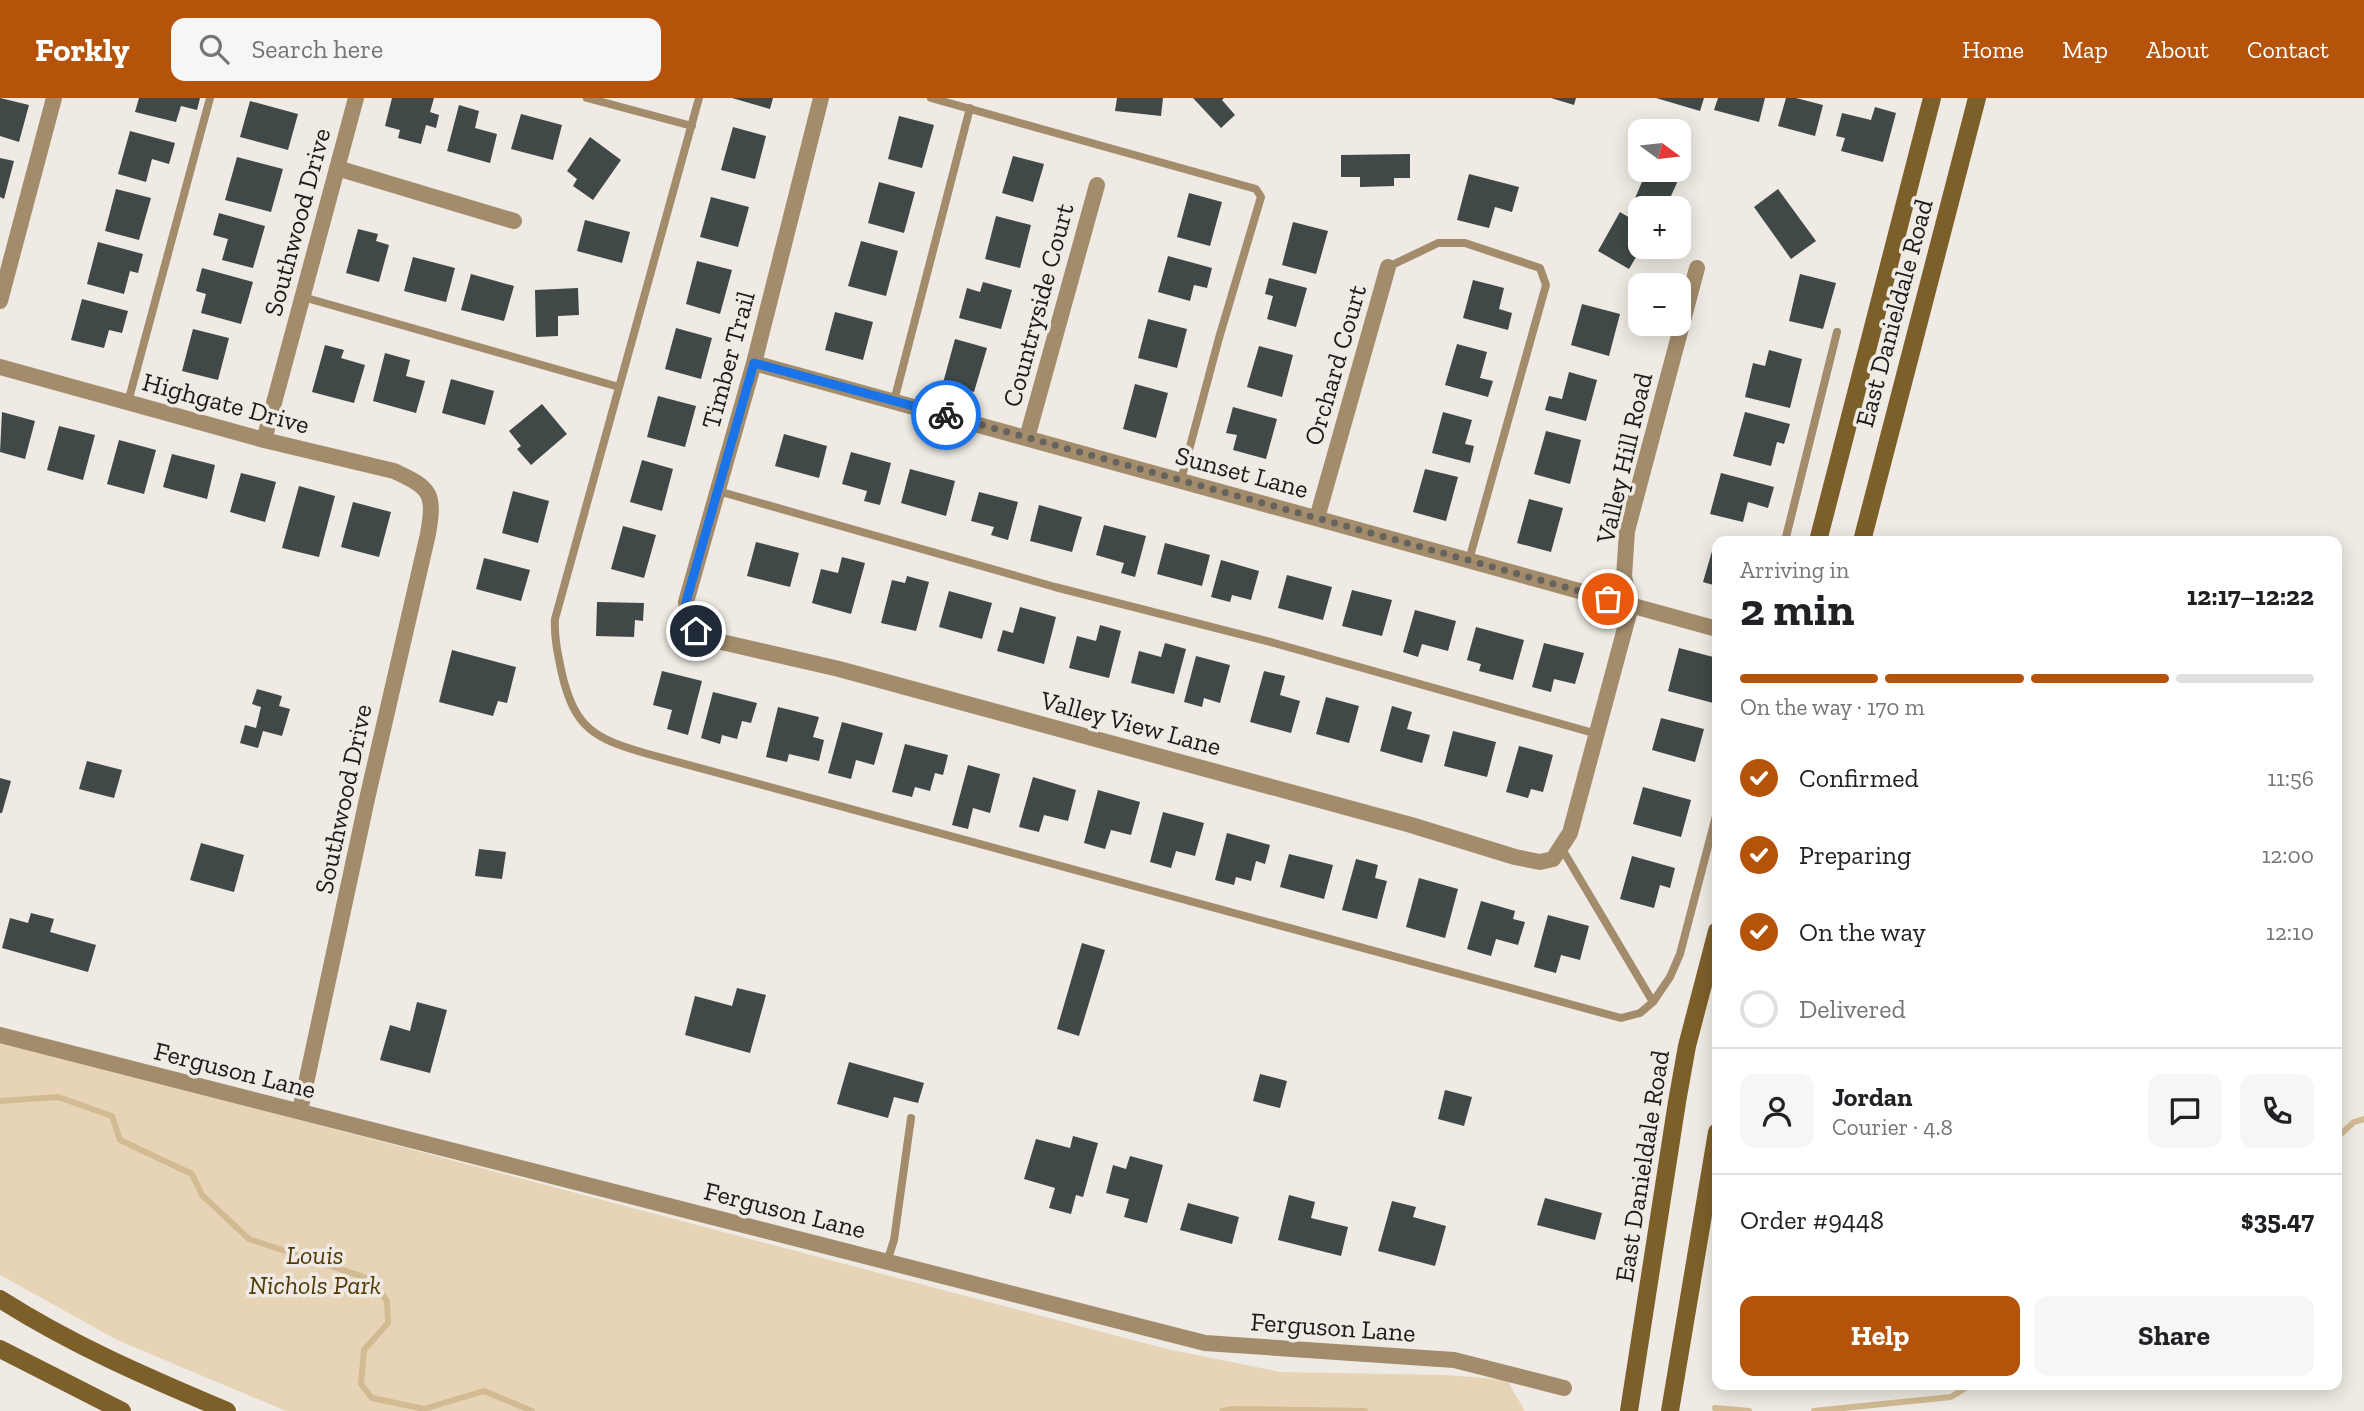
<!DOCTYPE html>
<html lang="en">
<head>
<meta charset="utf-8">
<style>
  :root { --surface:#fff; --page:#f6f6f6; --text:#202124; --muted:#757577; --line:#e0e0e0; --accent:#b45309 }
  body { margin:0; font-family:"Zilla Slab",serif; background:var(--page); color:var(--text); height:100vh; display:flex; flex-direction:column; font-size:26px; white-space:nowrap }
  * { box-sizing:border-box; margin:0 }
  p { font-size:23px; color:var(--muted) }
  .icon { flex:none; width:38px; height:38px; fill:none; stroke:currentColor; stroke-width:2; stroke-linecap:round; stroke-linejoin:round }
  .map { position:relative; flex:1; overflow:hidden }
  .drawer { position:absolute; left:1712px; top:438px; width:630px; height:854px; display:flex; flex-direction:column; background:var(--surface); border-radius:14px; box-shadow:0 4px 18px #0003 }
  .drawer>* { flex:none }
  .needle { width:46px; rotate:105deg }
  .controls { position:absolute; left:1628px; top:21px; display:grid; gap:14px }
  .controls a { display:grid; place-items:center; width:63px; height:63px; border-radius:14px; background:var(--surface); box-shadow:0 4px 18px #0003; font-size:35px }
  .pin { position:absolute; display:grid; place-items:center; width:60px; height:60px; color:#fff; margin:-30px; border:4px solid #fff; border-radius:50%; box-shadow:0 2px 7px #0007 }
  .courier { position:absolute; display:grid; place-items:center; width:70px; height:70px; margin:-35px; border:5px solid #1a73e8; border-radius:50%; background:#fff; color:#222; box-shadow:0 2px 9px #0007 }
  .summary em { font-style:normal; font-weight:700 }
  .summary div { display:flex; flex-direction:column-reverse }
  .summary { display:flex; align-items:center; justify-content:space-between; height:119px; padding:0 28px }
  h1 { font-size:46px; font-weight:700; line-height:52px }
  .bar { display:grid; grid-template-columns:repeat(4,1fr); gap:10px 7px; align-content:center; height:84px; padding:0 28px }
  .bar i { height:9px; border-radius:5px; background:var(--line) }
  .bar .on { background:var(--accent) }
  .bar p { grid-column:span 4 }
  .line { display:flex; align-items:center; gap:18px; padding:0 28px; border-top:2px solid var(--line) }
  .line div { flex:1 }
  .round { display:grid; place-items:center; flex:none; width:74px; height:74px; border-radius:14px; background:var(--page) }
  ol { padding:0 28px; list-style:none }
  li { display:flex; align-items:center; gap:21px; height:77px }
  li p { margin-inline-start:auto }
  li .icon { padding:7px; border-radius:50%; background:var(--accent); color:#fff; stroke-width:4 }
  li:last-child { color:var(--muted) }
  li i { width:38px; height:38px; border:4px solid var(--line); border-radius:50% }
  .button { display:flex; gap:14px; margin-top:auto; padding:14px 28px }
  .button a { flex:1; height:80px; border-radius:14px; background:var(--accent); color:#fff; font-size:28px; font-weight:700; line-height:80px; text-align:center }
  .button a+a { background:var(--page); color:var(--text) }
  header { display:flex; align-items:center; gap:42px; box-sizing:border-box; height:98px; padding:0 35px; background:var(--accent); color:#fff }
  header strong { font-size:33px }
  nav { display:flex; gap:38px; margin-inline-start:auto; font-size:24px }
  .search { width:490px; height:63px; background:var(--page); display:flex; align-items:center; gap:18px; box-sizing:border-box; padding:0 24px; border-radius:14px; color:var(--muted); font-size:26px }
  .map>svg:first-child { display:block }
  .green { fill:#e7d4b6 }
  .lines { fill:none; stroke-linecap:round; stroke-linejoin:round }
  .stream { stroke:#d2ba92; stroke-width:6 }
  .building { fill:#404848 }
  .service { stroke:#a28c6b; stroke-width:8 }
  .minor { stroke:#a28c6b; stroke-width:16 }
  .secondary { stroke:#7d5f29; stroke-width:18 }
  .done { stroke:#66635f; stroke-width:7; stroke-dasharray:0 12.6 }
  .route { stroke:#1a73e8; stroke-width:9 }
  .labels { text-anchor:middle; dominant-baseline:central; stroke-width:7; stroke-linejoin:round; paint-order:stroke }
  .street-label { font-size:26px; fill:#1c1a18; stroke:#efebe4 }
  .park-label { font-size:26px; font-style:italic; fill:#523906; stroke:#efebe4 }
</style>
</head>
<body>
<header>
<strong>Forkly</strong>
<div class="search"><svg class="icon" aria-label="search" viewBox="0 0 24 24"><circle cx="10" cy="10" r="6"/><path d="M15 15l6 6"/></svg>Search here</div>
<nav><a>Home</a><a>Map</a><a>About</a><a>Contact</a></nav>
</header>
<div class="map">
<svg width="2364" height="1313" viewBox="0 0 2364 1313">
  <rect width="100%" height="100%" fill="#efebe4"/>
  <!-- green -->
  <path class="green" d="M0,943L1167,1251L1280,1274L1446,1277L1507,1282L1525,1313H286L117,1242L0,1177Z"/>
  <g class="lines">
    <!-- stream -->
    <path class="stream" d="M0,1003L58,999L112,1018L120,1042L192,1076L202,1097L249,1141L370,1181L387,1203L388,1225L364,1252L361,1286L372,1300L424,1311L484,1293L532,1313
      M2336,1040L2354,1024L2364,1021
      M1715,1310L1749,1313
      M1222,1313L1232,1311L1365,1313
      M1814,1313L1951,1299L1972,1286"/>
  </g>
  <!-- building -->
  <path class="building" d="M0,0L29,7L19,44L0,38Z
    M139,0H200L197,12L181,8L176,24L135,14Z
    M392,0H434L430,14L439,17L436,30L426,27L421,46L398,40L400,32L385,28Z
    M732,0H773L770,11Z
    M1117,0H1163L1161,18L1115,13Z
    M1193,0H1224L1222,2L1235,17L1221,30Z
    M1551,0H1576L1574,7Z
    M1656,0H1704L1700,13Z
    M1718,0H1765L1759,24L1714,12Z
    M1786,0H1796L1823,7L1815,38L1778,28Z
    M250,3L298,16L288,52L240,39Z
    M459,7L479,13L475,30L497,36L490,65L447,53Z
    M1875,9L1896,15L1883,64L1841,53L1845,40L1836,38L1842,15L1871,22Z
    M521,16L562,27L553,62L511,51Z
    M899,18L934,27L922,70L888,61Z
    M733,29L766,38L755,81L721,72Z
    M130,33L175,45L169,66L152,61L146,84L118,76Z
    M590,39L621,62L593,102L573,88L577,81L567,73Z
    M1410,56V80H1394V88L1360,89V79H1341V57Z
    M1013,58L1044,66L1033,104L1002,95Z
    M237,59L283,71L271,114L225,102Z
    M0,60L14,63L4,101L0,99Z
    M1647,72H1672L1681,76L1670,100L1679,104L1676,110H1644L1633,105Z
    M1469,76L1519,89L1512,114L1495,109L1489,130L1457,122Z
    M879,84L915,94L904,135L868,125Z
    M116,91L151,100L139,142L105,133Z
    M1778,91L1816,143L1791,161L1754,109Z
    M1189,95L1222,104L1210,148L1177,139Z
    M711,99L749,109L738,149L700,139Z
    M1620,114L1640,126V149H1642L1629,171L1598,153Z
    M219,115L265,128L253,170L222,162L228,141L213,137Z
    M996,118L1031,127L1020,170L985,161Z
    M585,122L630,134L622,165L577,153Z
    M1293,124L1328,133L1316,176L1282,167Z
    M358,131L378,136L376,143L389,147L379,184L346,175Z
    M861,143L898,153L886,198L848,188Z
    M98,144L143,156L138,175L130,173L124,196L87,186Z
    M1168,158L1212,170L1207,190L1194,187L1190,203L1158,194Z
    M413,159L455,170L446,204L404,193Z
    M697,163L732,172L720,216L686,206Z
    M202,170L253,184L241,226L201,215L206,196L196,193Z
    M471,176L514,188L504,223L461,212Z
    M1800,176L1836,185L1823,231L1789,223Z
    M1269,180L1307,190L1296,229L1267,221L1273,198L1265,196Z
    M1473,182L1504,190L1499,211L1512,215L1508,232L1463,220Z
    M983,184L1012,192L1001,231L959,220L967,190L980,194Z
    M578,190L579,217L558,218V238L536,239L535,192Z
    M82,201L128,213L122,235L109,232L104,250L71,242Z
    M1582,206L1620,216L1609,258L1571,247Z
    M835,214L873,224L863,262L825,252Z
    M1148,221L1187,231L1177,270L1138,260Z
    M676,230L712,240L701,281L665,271Z
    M193,231L229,240L218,282L182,273Z
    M955,241L987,250L974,294L943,285Z
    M1457,246L1487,254L1480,280L1493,283L1488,299L1445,287Z
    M325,247L344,252L341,260L365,267L354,305L312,294Z
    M1259,248L1293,257L1282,299L1247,289Z
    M1769,252L1802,261L1790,310L1745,299L1753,265L1765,268Z
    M385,255L410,262L406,278L425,283L416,315L373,303Z
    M1569,274L1597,282L1586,323L1545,312L1549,298L1562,301Z
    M451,281L494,293L485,327L442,315Z
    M1135,286L1168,295L1156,340L1123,331Z
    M658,298L696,308L685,349L647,339Z
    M542,306L567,336L531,367L517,351L521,348L509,333Z
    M1233,309L1277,321L1266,361L1233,352L1237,337L1226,335Z
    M2,314L35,323L25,361L0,354Z
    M1443,314L1472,322L1465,346L1474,348L1470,365L1432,355Z
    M1745,314L1790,326L1784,346L1777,344L1771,368L1733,358Z
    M59,328L95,337L83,382L47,372Z
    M1546,333L1581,342L1570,386L1534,376Z
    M784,336L827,348L819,380L775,368Z
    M119,342L156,352L144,396L107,386Z
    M851,354L891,365L880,407L864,403L867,393L842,386Z
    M172,356L215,367L207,401L163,389Z
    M642,362L673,371L662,413L630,404Z
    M910,371L955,383L946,418L901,405Z
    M1425,371L1458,379L1446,423L1413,414Z
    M241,375L276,384L265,424L230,414Z
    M1721,375L1774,389L1768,410L1748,404L1743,424L1710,416Z
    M299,388L335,398L319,459L282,450Z
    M513,393L549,403L538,445L502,435Z
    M979,394L1018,404L1008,442L991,437L994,429L971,423Z
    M1529,401L1563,410L1551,454L1517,445Z
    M353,404L391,414L379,459L341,449Z
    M1039,407L1082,419L1072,454L1030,443Z
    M1104,427L1146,438L1135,479L1121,475L1124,465L1096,457Z
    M623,428L656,437L644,480L611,471Z
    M1715,443H1717V488L1703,484Z
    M756,444L799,455L790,489L747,478Z
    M1165,445L1210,457L1202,488L1157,476Z
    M842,459L865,465L851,516L812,505L821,471L838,475Z
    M484,460L530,472L521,503L476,491Z
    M1221,462L1259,473L1251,502L1232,497L1230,504L1211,499Z
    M1287,477L1332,489L1323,522L1278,510Z
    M907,478L929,484L916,533L881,525L892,482L905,485Z
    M1352,492L1392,502L1382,538L1342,528Z
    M949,493L992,505L982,541L939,529Z
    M597,504L644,505L643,523L635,522L634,539L596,538Z
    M1020,509L1056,519L1044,566L997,553L1003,532L1013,535Z
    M1415,512L1456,523L1448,553L1422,546L1418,559L1403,554Z
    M1100,527L1121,533L1109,580L1069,570L1077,538L1096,543Z
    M1476,529L1524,542L1513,582L1479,573L1481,566L1467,562Z
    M1165,545L1186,551L1174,596L1131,585L1139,553L1161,559Z
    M1544,545L1584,555L1575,586L1554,581L1551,594L1532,589Z
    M1679,550L1717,560V606L1668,593Z
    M452,552L516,569L507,605L498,603L493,618L439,604Z
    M1196,558L1230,567L1220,605L1204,600L1202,609L1184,604Z
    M662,573L702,583L688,637L667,631L672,612L653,607Z
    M1264,573L1285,578L1280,597L1300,603L1291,635L1250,624Z
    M257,591L282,598L279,608L290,611L282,638L263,633L258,650L240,645L245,627L256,630L261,609L252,606Z
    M713,594L757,605L751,625L742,623L737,641L722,637L720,646L701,640Z
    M1326,599L1359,608L1349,645L1316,636Z
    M1392,608L1412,614L1407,631L1430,637L1422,665L1380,653Z
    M778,609L819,619L813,639L824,642L819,663L789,656L787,664L766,659Z
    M1661,620L1704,631L1695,664L1652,652Z
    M842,624L883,635L874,667L856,662L851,681L828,675Z
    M1453,633L1496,644L1487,679L1444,668Z
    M905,646L948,657L943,677L935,675L930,693L915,689L912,699L892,694Z
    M1519,648L1553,657L1543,694L1531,691L1528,700L1506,694Z
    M87,663L122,672L114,700L79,691Z
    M968,667L1000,676L990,715L973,710L968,731L952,727Z
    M1033,679L1076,692L1068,723L1044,717L1039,734L1019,729Z
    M0,680L11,683L2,715H0Z
    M1643,689L1691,702L1681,739L1633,726Z
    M1098,692L1140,704L1131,737L1111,732L1105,751L1084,745Z
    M1163,714L1204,725L1195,758L1176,753L1171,770L1150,764Z
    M1227,735L1270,747L1265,766L1256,763L1251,783L1236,779L1234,787L1215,782Z
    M201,745L244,757L234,794L190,782Z
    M479,751L506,754L502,781L475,778Z
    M1289,756L1333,767L1324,801L1280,789Z
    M1632,758L1675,770L1670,790L1660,787L1654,810L1620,801Z
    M1356,761L1378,767L1375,780L1387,783L1377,821L1342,812Z
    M1419,780L1458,791L1445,840L1406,829Z
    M1481,803L1515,813L1513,821L1525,824L1518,847L1496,841L1491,858L1467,851Z
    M31,815L54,821L50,834L96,847L88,874L2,850L10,820L28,825Z
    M1548,817L1589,828L1580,862L1561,857L1556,875L1534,869Z
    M1082,845L1105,852L1079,938L1057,931Z
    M737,890L766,897L750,955L685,937L695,898L732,908Z
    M417,904L447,912L430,975L380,962L390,927L410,933Z
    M849,964L924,985L918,1005L894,999L888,1020L837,1006Z
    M1260,976L1287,983L1280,1010L1253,1003Z
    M1445,992L1472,999L1464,1028L1438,1021Z
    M1073,1038L1098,1045L1083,1099L1076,1097L1071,1116L1049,1110L1055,1090L1024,1081L1036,1041L1070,1050Z
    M1130,1058L1163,1067L1147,1125L1124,1119L1129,1101L1106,1095L1113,1067L1126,1071Z
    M1289,1097L1315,1104L1311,1120L1348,1129L1341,1158L1278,1142Z
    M1545,1100L1602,1115L1595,1142L1537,1127Z
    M1392,1103L1416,1109L1413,1119L1446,1128L1435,1168L1378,1153Z
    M1188,1105L1239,1119L1232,1146L1180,1132Z"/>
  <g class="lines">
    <!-- service -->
    <path class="service" d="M587,0L692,28
      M699,0L555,521C554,540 558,557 562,576C575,631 595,641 648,656L1621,920L1640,915L1653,904L1670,879L1680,856L1717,714
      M931,0L1256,91L1261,99L1219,240L1181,382
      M1388,169L1438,145H1465L1540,170L1546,187L1469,462
      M303,199L619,289
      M894,303L970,10
      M128,304L210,0
      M718,393L1055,489L1274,545L1597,636
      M1785,443L1837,234
      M1562,751L1653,904
      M887,1164L894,1142L911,1020"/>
    <!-- minor -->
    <path class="minor" d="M821,0L754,265L686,504C688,530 691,530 713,542L839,571L1411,727L1515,759L1540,764L1553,761L1570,735L1631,508L1624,479L1627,433L1697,170
      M337,70L514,123
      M0,203L54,0
      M754,265L1717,531
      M0,269L264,342L394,373C431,390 435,395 428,436L367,701L300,1013
      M1027,340L1097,87
      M264,342L356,0
      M1317,420L1388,169
      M0,937L1205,1245L1454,1262L1564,1290"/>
    <!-- secondary -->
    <path class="secondary" d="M1818,443L1932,0
      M1862,443L1977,0
      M0,1201C74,1248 147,1279 227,1313
      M0,1251L122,1313
      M1629,1313L1677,1004L1687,948L1717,833
      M1670,1313L1717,1034"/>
  </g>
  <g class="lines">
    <!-- done -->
    <path class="done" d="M946,317L1608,501"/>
    <!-- route -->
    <path class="route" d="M696,533L687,523L686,504L754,265L946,317"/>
  </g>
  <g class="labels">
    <!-- street labels -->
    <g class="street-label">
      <text transform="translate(297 124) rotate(-75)">Southwood Drive</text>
      <text transform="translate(1038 207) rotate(-75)">Countryside Court</text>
      <text transform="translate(1894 215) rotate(-75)">East Danieldale Road</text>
      <text transform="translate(728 262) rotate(-75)">Timber Trail</text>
      <text transform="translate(1335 267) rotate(-74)">Orchard Court</text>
      <text transform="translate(226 305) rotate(15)">Highgate Drive</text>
      <text transform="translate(1624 360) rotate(-77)">Valley Hill Road</text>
      <text transform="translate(1242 374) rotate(15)">Sunset Lane</text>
      <text transform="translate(1131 625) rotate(15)">Valley View Lane</text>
      <text transform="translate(343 701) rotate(-78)">Southwood Drive</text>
      <text transform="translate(235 972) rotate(14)">Ferguson Lane</text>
      <text transform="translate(1642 1068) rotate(-81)">East Danieldale Road</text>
      <text transform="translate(785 1112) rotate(14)">Ferguson Lane</text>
      <text transform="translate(1333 1229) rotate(4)">Ferguson Lane</text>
    </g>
    <!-- park labels -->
    <g class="park-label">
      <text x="315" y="1157">Louis<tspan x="315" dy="30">Nichols Park</tspan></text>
    </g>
  </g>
</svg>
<div class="controls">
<a><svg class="needle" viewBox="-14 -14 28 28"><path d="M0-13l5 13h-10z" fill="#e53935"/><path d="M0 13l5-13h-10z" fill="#757577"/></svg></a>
<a>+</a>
<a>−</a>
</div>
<div class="pin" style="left:1608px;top:501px;background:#ea580c"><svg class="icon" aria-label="bag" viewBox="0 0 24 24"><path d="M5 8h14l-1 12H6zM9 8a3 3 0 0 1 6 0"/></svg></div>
<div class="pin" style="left:696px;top:533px;background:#1f2937"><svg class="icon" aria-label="home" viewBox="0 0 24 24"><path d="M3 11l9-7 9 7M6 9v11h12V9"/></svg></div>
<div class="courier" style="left:946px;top:317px"><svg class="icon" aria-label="bike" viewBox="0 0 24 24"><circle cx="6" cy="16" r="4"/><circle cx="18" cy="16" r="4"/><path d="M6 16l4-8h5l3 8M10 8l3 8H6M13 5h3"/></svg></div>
<section class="drawer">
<div class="summary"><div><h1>2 min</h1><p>Arriving in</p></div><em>12:17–12:22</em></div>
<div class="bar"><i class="on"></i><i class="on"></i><i class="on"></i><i></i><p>On the way · 170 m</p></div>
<ol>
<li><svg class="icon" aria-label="check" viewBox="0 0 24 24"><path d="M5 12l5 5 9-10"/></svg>Confirmed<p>11:56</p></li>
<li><svg class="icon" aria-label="check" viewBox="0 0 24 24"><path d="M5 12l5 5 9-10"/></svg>Preparing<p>12:00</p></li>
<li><svg class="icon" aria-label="check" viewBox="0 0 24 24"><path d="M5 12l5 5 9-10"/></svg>On the way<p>12:10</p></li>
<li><i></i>Delivered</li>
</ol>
<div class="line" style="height:126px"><a class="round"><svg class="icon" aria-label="person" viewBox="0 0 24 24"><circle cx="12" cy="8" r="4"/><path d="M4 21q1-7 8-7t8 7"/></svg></a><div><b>Jordan</b><p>Courier · 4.8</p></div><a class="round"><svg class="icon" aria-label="chat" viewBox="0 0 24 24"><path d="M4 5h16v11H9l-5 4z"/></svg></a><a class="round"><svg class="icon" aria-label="phone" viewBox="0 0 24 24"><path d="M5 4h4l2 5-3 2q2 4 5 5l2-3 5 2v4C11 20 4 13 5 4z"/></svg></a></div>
<div class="line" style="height:91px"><div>Order #9448</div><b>$35.47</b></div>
<div class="button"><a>Help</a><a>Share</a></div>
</section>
</div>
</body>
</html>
